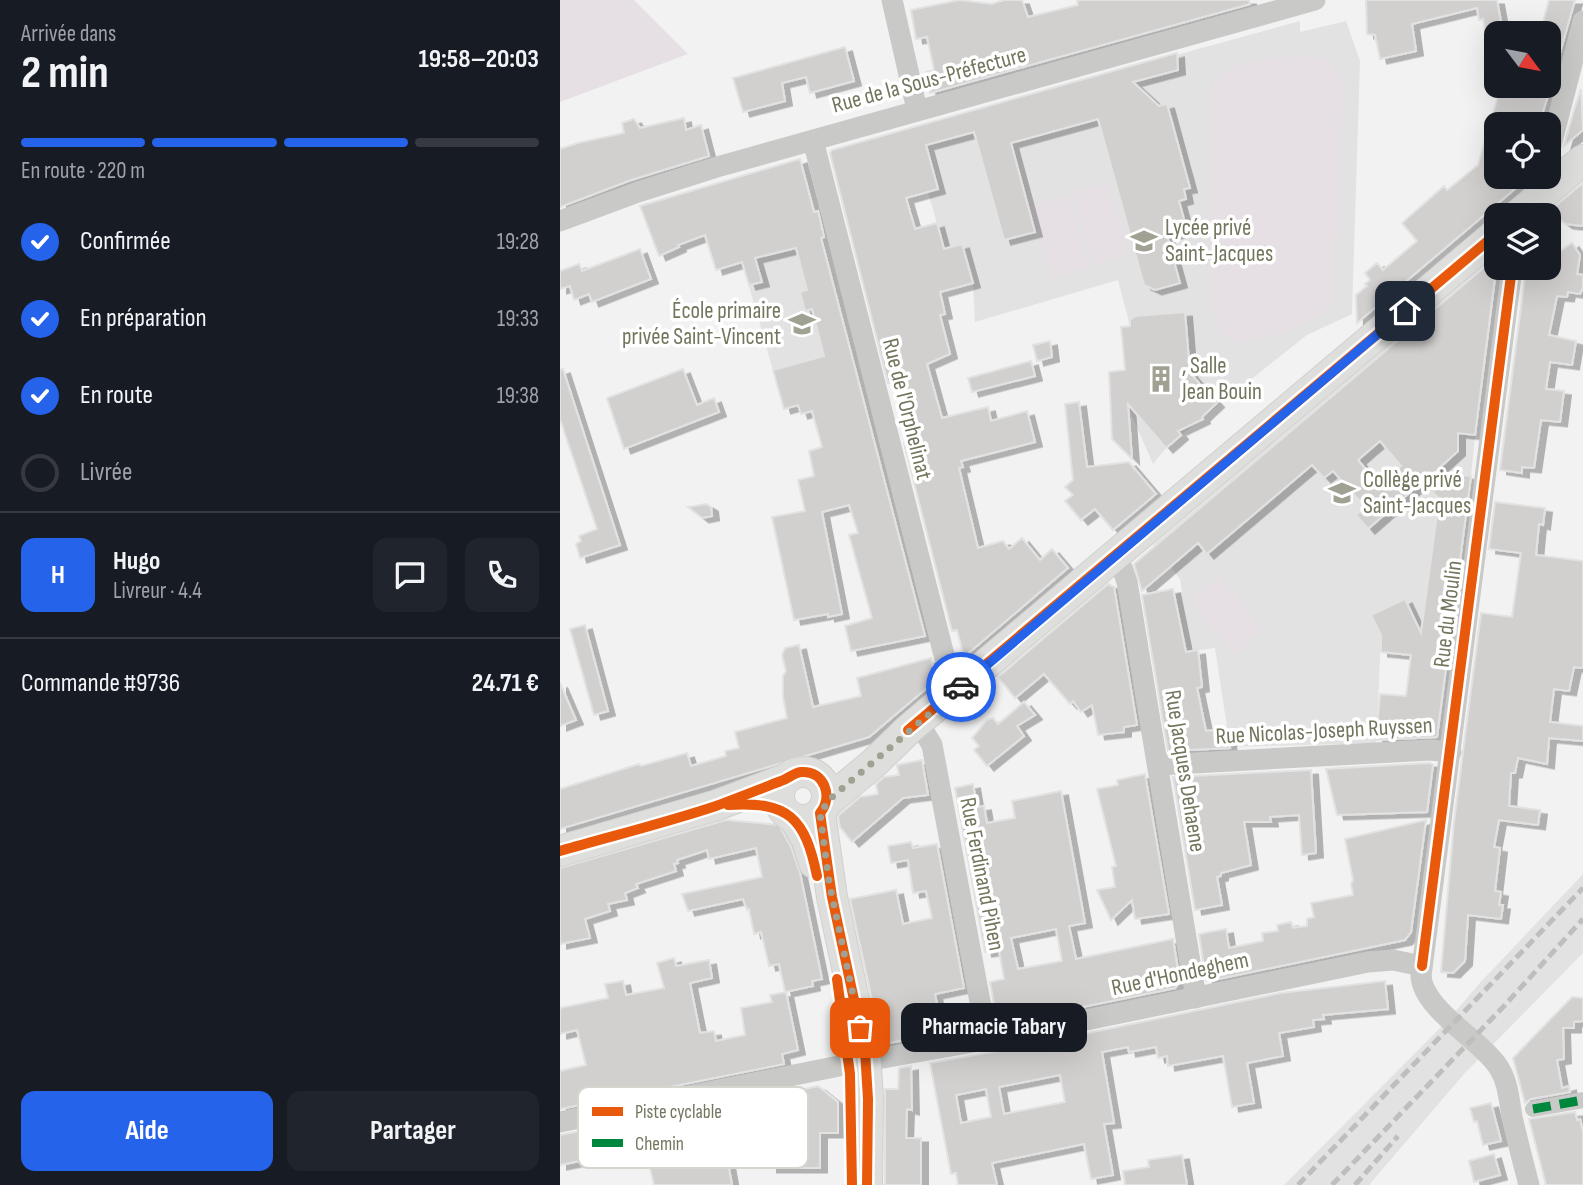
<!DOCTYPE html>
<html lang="fr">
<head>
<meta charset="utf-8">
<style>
  :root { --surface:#171b24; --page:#20242c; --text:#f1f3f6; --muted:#9ea1a6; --line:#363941; --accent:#2563eb }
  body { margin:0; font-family:"Sofia Sans Condensed",sans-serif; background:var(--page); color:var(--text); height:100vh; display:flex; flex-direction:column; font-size:26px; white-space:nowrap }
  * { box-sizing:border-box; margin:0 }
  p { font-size:23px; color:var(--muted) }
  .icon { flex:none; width:38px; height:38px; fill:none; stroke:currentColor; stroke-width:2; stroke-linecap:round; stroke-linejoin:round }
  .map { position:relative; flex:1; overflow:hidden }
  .details { display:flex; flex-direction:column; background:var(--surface); width:560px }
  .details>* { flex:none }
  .needle { width:46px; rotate:122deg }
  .tools { position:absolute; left:924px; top:21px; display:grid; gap:14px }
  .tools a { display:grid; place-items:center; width:77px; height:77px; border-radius:14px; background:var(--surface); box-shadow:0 7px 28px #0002; font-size:35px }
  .pin { position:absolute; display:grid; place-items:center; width:60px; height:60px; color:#fff; margin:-30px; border-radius:14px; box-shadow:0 4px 10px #0006 }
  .courier { position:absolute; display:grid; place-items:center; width:70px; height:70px; margin:-35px; border:5px solid #2563eb; border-radius:50%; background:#fff; color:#222; box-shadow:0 2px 9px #0007 }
  .bubble { position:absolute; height:49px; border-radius:14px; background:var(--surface); box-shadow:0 7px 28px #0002; font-size:23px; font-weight:700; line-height:49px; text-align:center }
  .head em { font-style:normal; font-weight:700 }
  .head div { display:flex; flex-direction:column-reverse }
  .head { display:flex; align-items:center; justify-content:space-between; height:119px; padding:0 21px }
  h1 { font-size:46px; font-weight:700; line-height:52px }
  .bar { display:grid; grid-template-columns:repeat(4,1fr); gap:10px 7px; align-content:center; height:84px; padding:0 21px }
  .bar i { height:9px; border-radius:5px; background:var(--line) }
  .bar .on { background:var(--accent) }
  .bar p { grid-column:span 4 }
  .line { display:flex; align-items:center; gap:18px; padding:0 21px; border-top:2px solid var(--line) }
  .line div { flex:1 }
  .round { display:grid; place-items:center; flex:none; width:74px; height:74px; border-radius:14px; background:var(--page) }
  ol { padding:0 21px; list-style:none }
  li { display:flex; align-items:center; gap:21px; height:77px }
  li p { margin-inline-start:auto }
  li .icon { padding:7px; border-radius:50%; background:var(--accent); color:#fff; stroke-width:4 }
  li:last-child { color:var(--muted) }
  li i { width:38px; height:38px; border:4px solid var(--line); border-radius:50% }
  .action { display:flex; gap:14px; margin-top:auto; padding:14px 21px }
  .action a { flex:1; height:80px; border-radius:14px; background:var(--accent); color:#fff; font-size:28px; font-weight:700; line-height:80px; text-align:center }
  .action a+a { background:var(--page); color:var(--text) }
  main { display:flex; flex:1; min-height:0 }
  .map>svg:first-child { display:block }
  .built { fill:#e3e2e2 }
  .green { fill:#e6e0e5 }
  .building { fill:#d1d0cf; stroke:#e2e2e2; stroke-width:2; fill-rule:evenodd; filter:url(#shadow) }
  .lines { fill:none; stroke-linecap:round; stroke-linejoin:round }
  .secondary-casing { stroke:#d0d0ce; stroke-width:32 }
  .pedestrian { stroke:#c9c9c7; stroke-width:16 }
  .minor { stroke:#c9c9c7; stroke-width:21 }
  .secondary { stroke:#dededd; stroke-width:30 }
  .rail { stroke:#bebebc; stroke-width:5; stroke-dasharray:10 5; stroke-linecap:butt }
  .quiet { stroke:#00873e; stroke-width:9; stroke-dasharray:18 9; stroke-linecap:butt }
  .cycleway-casing { stroke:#fff; stroke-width:15 }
  .cycleway { stroke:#e8590c; stroke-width:10 }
  .done { stroke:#a0a192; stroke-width:7; stroke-dasharray:0 12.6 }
  .route { stroke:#2563eb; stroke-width:9 }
  .labels { text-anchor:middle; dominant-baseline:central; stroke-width:7; stroke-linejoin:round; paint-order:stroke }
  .street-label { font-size:23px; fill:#73755d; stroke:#fff }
  .poi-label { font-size:23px; fill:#73755d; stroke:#fff; text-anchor:start }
  .key { fill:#fff; stroke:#d5d6ce; stroke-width:2 }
  .key-label { font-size:19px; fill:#73755d }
</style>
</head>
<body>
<main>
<section class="details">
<div class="head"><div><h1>2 min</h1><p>Arrivée dans</p></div><em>19:58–20:03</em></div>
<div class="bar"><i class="on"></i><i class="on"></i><i class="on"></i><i></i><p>En route · 220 m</p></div>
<ol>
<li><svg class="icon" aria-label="check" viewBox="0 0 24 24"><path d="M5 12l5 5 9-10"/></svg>Confirmée<p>19:28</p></li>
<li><svg class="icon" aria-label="check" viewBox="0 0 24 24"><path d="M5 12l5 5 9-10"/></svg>En préparation<p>19:33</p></li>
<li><svg class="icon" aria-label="check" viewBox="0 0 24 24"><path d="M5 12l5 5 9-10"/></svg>En route<p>19:38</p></li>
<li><i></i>Livrée</li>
</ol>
<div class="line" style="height:126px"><b class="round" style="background:var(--accent);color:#fff">H</b><div><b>Hugo</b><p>Livreur · 4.4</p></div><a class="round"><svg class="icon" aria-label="chat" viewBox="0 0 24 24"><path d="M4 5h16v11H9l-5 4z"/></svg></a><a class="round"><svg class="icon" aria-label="phone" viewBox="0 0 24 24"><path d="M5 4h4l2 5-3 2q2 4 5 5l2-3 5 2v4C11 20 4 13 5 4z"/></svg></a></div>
<div class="line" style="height:91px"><div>Commande #9736</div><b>24.71 €</b></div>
<div class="action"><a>Aide</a><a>Partager</a></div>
</section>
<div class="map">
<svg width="1023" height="1185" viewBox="0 0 1023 1185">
  <defs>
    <filter id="shadow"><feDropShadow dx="7" dy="4.5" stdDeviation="0" flood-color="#0004"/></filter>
  </defs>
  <rect width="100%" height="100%" fill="#f3f2f3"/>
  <!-- built -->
  <path class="built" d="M740,21V32L786,21L800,61L792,314L747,335L621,435L606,448L593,464L568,407L561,327L570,326L558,280L415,322L413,284L380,292L385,314L376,316L333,251L381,238L350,128Z
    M258,225L301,389L224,409L181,258Z
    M924,264L932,265L911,476L890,637L821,639L816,743L670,747L655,648L626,652L614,594L622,592L620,579L593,545Z
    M1023,874V953L904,1074L809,1185H724L890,1018L918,985Z"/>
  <!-- green -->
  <path class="green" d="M0,0H74L128,54L0,102Z
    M747,56C767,57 774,64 784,81L775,293L770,304L763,312L727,332L686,343L675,342L662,335L648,299L650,90C666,56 714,58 747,56Z
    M549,182L570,254L533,265L512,193Z
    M508,195L529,267L491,278L471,206Z
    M660,576L703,631L673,655L630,600Z"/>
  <!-- building -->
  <path class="building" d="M399,0L432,4L444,0H462L468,17L518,5L517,0H689L690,4L370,93L366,72L374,70L367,37L356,39L351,10Z
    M806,0H937L943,33L926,37L923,19L919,20L917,8L852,24L856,51L820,59L815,35L807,34Z
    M989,0H1015L993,77H989V33H980Z
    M285,47L294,81L250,93L246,77L222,83L225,101L183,112L173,78Z
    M617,53L618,70L573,82L599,106L607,104L630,188L624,189L626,199L619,201L627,230L607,236L620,283L595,290L584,285L538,119L451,143L475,232L444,240L414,132L366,145L378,189L346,198L355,229L377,223L384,249L402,244L413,283L380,292L385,314L380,315L390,354L367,364L382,418L428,407L431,421L467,411L475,442L401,461L403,467L399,468L418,548L443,541L449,549L462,538L480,560L492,549L508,568L404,657L397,630L392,631L344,443L359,439L344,379L328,383L270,153L272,150Z
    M941,86H991L979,124H936V177H969L797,323L796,295L807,286L805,284L810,280L805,273L817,263L823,270L857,241L842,223L884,186L887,190L918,165Z
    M1021,89L1023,130L1004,146L1014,110Z
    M124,118L126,130L141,125L149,156L71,180L0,207V149L18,143L64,133L62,123L74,119L80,128Z
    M240,159L254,212L258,211L264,237L261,238L365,636L291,651L285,626L312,618L289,535L298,533L289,505L262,512L282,614L268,617V614L234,620L212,517L245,511L238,480L254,476L249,451L262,447L252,411L241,414L238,405L224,409L213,370L264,356L252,309L245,311L240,292L247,290L236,248L195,258L202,282L189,285L182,262L156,270L145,235L118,245L119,247L99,256L80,206Z
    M1023,183V226L1006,224L988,212Z
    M1012,243L1020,255L1017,274L1023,275V288L1020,294L1008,292L1007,297L997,296L989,335L1016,341L1012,365L990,362L986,389L1004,391L1000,422L981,420L974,468L962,467V473L940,470L966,268H989V258L995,259L996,254Z
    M80,249L91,279L32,302L29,294L14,300L10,286L0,289V271L19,264L22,271Z
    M927,265H932L936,270L915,435L898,433V451L875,472L911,476L877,737L816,740L820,694L846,696L851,655L821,652V635L811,615L845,599L861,633L879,499L863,481L808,529L796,515L805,507L773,471L764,478L752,465L647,554L638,543L582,591L574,564ZM820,441L841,466L819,485L798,460Z
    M625,312L630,373L639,383L638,393H648L657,403L642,417L643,419L618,431L621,435L606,448L568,404L572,459L552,439L549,372L565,370L561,327L570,326V320L575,316Z
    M490,341L492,357L477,361L473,345Z
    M471,361L475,376L412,392L408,378Z
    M3,369L60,545L20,558L16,544L21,541L19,536L37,529L0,419V370Z
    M123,369L137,405L154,398L159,412L64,449L47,398Z
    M519,402L527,467L569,462L596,494L553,530L535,509L521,520L505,501L513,495L505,487L513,480L505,404Z
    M935,502L985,508L983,525L979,524L976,555L1023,561V668L1014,667L1009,691L994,689L990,722L1023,726V741L989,738L987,764L958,758L955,773H951L949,806L980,810L978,825L939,820L934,847L940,848L935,891L941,892L939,905H943L941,919L908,915L905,961L893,973L881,972L894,822L921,613L952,617L961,553L929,549Z
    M146,504L151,507L152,516L142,518L128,507Z
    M548,584L554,587L577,725L564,727V732L538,735L532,705L521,712L513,701L510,704L484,674L455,698L438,677Z
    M613,589L626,652L638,650L642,687L637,688L646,731L667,729L670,748L608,751L582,595Z
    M25,625L48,711L34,715L10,629Z
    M239,645L253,707L301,696L297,678L371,658L376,676L374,682L309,737L0,829V789L79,764L81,766L127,753L131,766L166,756L165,751L179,748L175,732L227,718L223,697V676L226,671L222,655L225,648Z
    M0,683L16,720L0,726Z
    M464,702L475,715L457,726L464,736L427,766L414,750L419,746L412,738L427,720L433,718L438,724Z
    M362,760L368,795L343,798L292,842L280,827L278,816L300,797L318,794L316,784L324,777L339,775L337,765Z
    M870,763L873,765L867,812L777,815L766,769Z
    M751,770L756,853L742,855L739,815L710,817L711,822H684L691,865L661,873V876L657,877L662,905L635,910L613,777Z
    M585,774L609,914L575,919L572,900L551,920L537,890L555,887L552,867L556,866L537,789L558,785L557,780Z
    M413,784L417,807L424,806L427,823L455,818L452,801L501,791L525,923L509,926L516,959L613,939L620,982L615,988L444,1023L437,1019L430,982L444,979L439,950L425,952L395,788ZM496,929L502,961L458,969L451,938Z
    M166,820L219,825L231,847L240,873L262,979L252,981L253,986L225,992L219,964L209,966L201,932L194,934L189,909L187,910L183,899L128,911L122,894L202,877L196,848L149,859L147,850L117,860L118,863L114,864L116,871L76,884L78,888L65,893L67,900L48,904L50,911L25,919L30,938L0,944V868Z
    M866,820L851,932L845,940L649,981L646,980L639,934L666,929L669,948L703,941L702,933L718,931L717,925L731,922L733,928L747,926V919L754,917L751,903L793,895L791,884L793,880L785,839Z
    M351,842L353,848L377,844L404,988L375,994L382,1032L364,1036L360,1015L351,1016V1039L324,1044L321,1041L290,899L336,890L343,924L372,918L366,891L353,893L348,860L331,863L328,846Z
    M114,958L116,966L149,960L152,978L130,983L140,1033L154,1031L156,1041L185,1035L181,1008L212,1002L210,995L226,992L238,1050L222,1054L224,1064L0,1109V1071L26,1065L17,1030L0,1034V1008L48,998L45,984L63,981L66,995L104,988L97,963Z
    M825,981L828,1009L763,1015L764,1019L753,1020L754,1027L719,1033L723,1056L687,1063L694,1103L672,1107L663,1056L608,1066L607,1056L598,1058L596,1047L569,1052L568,1047L542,1052L554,1123L544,1124L553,1175L531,1179L524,1144L432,1163L437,1185H398L396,1173L391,1174L370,1063L461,1047L721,993ZM500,1075L505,1102L444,1114L439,1087ZM426,1089L431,1117L401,1123L396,1095Z
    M1012,997L1023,998V1021L1014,1022V1028H1003L1004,1059L997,1060L1002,1088L1009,1086L1010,1092L971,1099L965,1103L953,1058Z
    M351,1066L352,1110L347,1109L346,1138H361V1185H325V1089H338L339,1068Z
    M258,1086L278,1102V1133H260V1168H210V1154L168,1163L172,1185H94L85,1148L0,1165V1135L194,1097L201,1132L236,1133L237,1106H246L245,1089Z
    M931,1103L941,1141L923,1145L917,1121L914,1122L910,1108Z
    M1015,1112L1017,1120L1020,1119L1023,1132V1185H986L969,1119Z
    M934,1154L940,1175L914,1182L909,1161Z
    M622,1155L627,1185H565L563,1171L589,1167L588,1160Z"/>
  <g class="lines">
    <defs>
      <path id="secondary" d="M958,215L1023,160
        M219 796a24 24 0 1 1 48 0a24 24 0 1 1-48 0Z
        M266,803L314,763L348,730L936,234
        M260,813L272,897L305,1051L308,1099L307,1185
        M235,819L247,840L254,863
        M0,851L157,805L226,779"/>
    </defs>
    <!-- secondary casing -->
    <use href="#secondary" class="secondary-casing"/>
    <!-- pedestrian -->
    <path class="pedestrian" d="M973,1109L1023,1100"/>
    <!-- minor -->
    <path class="minor" d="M332,0L357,110
      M253,140L385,659L390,673L401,687
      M989,153L1023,21
      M0,221L78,192L157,167L755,0
      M952,268L861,976C863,1009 919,1039 937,1065C948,1080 949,1099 952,1117C957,1139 963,1162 969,1185
      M553,558L563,570L567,582L636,998
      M358,722L372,745L427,1039
      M598,765L870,750L891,752
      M306,1061L458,1034L808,962L833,960L862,966
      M0,1122L289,1064"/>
    <!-- secondary -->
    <use href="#secondary" class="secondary"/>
    <!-- rail -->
    <path class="rail" d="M738,1185L1023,888
      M772,1185L945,1005L1023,919
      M795,1185L838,1136"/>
    <!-- quiet -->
    <path class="quiet" d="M973,1109L1023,1100"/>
    <defs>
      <path id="cycleway" d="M348,730L936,234
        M168,805C229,801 245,818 257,876
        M0,851C52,836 105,823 156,806C178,798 200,789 221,781C228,779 233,773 241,772C264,770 274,797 260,813L272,897L305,1051L308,1099L307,1185
        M862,966L952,268
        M277,979L290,1074L292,1185"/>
    </defs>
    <!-- cycleway casing -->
    <use href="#cycleway" class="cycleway-casing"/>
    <!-- cycleway -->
    <use href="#cycleway" class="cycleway"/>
  </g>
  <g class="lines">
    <!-- done -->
    <path class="done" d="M300,1028L269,882L260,813L271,798L401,687"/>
    <!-- route -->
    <path class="route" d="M401,687L845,311"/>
  </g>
  <!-- icons -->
  <defs>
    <symbol id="school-bare" viewBox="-9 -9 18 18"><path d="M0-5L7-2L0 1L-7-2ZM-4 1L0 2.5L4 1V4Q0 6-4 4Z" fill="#a0a192" stroke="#fff" stroke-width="2.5" paint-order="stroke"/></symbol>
    <symbol id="building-bare" viewBox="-9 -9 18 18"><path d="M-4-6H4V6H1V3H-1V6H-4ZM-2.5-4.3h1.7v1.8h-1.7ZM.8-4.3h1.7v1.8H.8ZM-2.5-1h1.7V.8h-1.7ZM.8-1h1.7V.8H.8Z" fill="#a0a192" stroke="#fff" stroke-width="2.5" paint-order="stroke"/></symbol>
  </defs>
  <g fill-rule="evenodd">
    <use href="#school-bare" x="565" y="222" width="38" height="38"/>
    <use href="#school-bare" x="223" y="305" width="38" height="38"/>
    <use href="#building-bare" x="582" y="360" width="38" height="38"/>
    <use href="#school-bare" x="763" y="474" width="38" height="38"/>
  </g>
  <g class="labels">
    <!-- street labels -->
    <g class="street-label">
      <text transform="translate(369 80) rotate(-15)">Rue de la Sous-Préfecture</text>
      <text transform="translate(347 409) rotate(76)">Rue de l'Orphelinat</text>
      <text transform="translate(888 614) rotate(-83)">Rue du Moulin</text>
      <text transform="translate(764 731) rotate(-3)">Rue Nicolas-Joseph Ruyssen</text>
      <text transform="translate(625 771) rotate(81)">Rue Jacques Dehaene</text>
      <text transform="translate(422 874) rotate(79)">Rue Ferdinand Pihen</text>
      <text transform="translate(620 974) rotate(-12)">Rue d'Hondeghem</text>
    </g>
    <!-- poi labels -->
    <g class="poi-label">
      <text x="605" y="228">Lycée privé<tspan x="605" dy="26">Saint-Jacques</tspan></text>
      <text x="221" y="311" text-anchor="end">École primaire<tspan x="221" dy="26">privée Saint-Vincent</tspan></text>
      <text x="622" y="366">, Salle<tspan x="622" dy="26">Jean Bouin</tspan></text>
      <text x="803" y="480">Collège privé<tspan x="803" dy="26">Saint-Jacques</tspan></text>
    </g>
  </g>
  <!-- legend -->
  <rect x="18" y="1087" width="230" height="81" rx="10" class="key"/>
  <rect x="32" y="1107" width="31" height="9" fill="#e8590c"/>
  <rect x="32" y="1139" width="31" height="8" fill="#00873e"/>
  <g class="key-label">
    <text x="75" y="1118">Piste cyclable</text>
    <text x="75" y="1150">Chemin</text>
  </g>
</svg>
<div class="tools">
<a><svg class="needle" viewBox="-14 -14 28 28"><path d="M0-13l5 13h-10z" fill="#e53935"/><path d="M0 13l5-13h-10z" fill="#9ea1a6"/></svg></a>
<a><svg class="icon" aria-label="locate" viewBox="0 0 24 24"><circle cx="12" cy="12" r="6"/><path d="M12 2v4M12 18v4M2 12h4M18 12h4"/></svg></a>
<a><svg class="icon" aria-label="layers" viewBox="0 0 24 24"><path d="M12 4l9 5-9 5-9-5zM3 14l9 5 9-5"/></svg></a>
</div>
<div class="pin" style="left:300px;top:1028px;background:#ea580c"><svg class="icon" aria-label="bag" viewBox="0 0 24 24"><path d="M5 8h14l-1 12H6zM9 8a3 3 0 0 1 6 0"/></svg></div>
<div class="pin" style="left:845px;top:311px;background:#1f2937"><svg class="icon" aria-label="home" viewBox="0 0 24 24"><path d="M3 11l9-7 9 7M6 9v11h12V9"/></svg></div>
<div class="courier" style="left:401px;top:687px"><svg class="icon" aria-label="car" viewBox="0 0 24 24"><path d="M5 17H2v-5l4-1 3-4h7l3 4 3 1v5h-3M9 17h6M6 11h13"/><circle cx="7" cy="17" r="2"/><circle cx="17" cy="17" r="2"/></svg></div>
<div class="bubble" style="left:341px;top:1003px;width:186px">Pharmacie Tabary</div>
</div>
</main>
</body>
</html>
